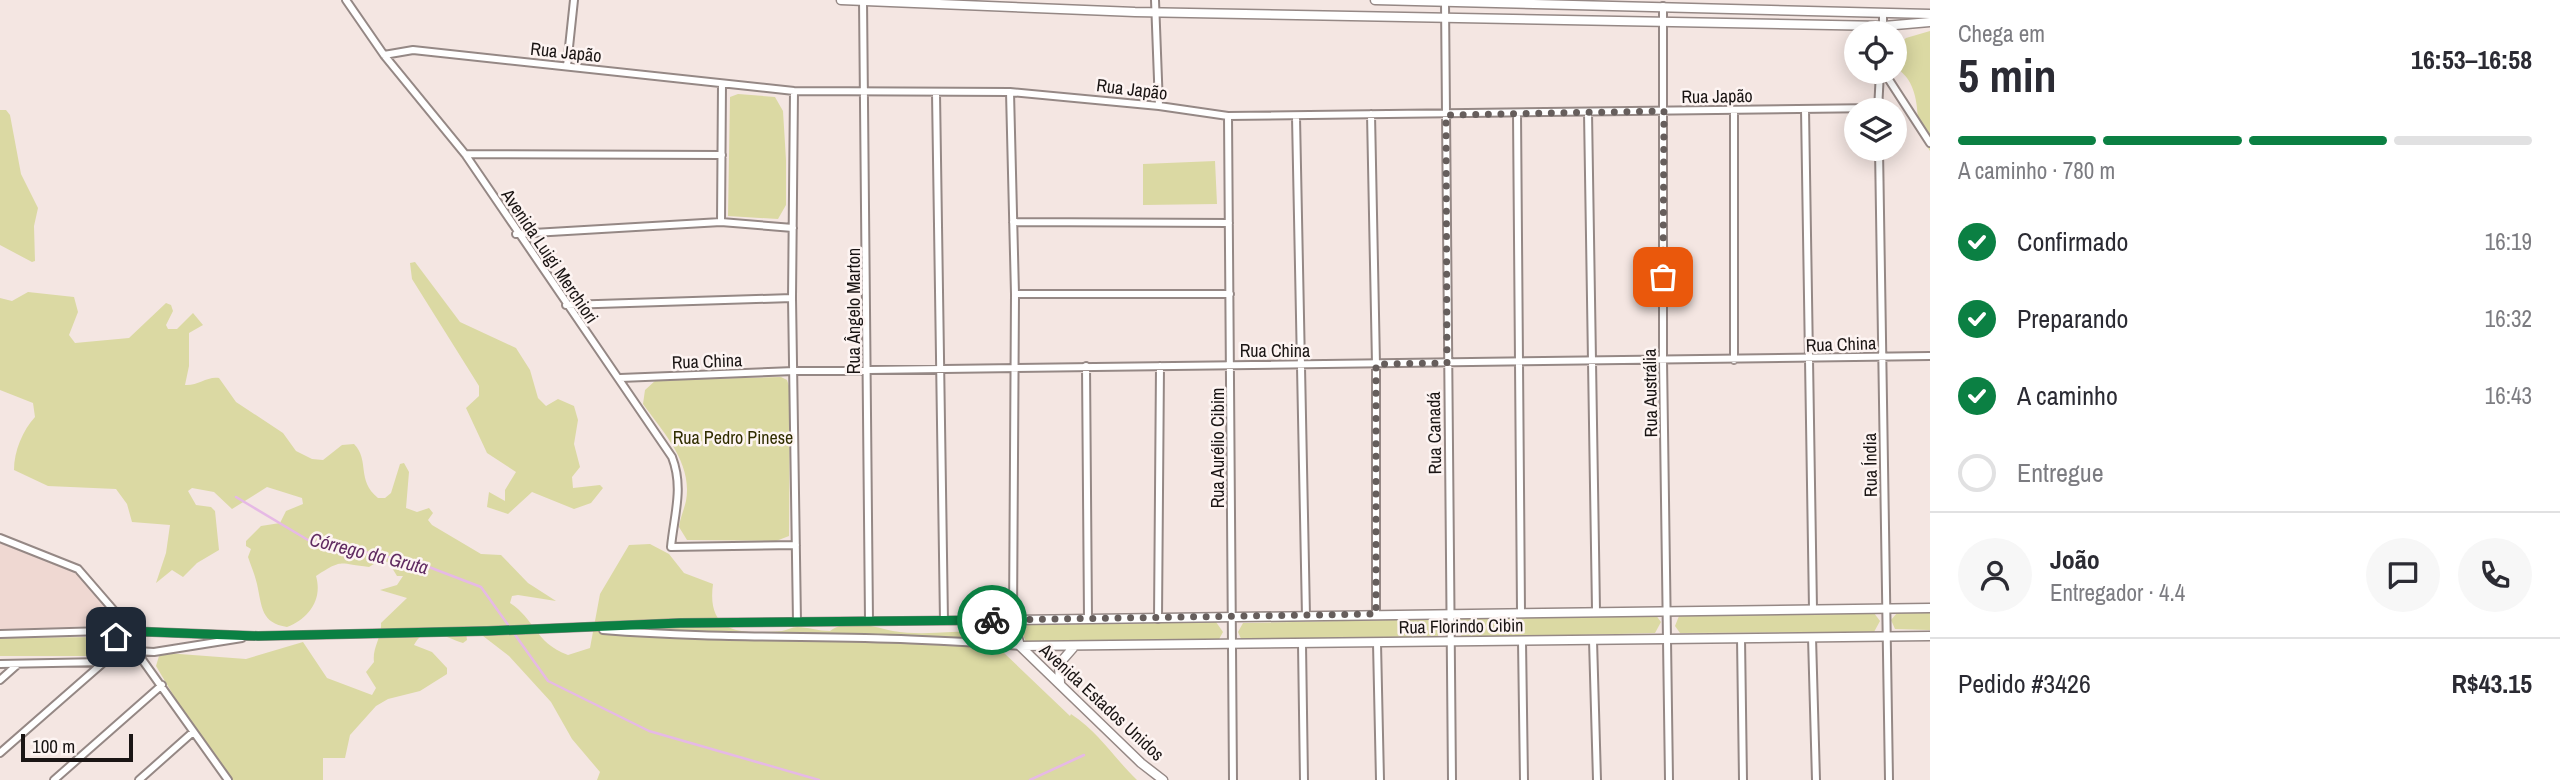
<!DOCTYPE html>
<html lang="pt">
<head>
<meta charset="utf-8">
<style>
  :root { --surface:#fff; --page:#f7f7f7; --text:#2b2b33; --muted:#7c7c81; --line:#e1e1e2; --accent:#0b8043 }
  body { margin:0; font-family:"Archivo Narrow",sans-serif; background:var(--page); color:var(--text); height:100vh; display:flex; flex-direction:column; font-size:26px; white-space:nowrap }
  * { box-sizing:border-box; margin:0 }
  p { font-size:23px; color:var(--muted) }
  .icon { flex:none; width:38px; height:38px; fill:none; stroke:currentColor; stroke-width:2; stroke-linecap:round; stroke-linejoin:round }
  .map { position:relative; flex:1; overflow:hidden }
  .side { display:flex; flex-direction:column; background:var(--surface); width:630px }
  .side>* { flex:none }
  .fabs { position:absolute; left:1844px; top:21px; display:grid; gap:14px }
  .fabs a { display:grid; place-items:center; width:63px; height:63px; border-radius:50%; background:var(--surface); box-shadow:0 4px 18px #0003; font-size:35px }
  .scale { position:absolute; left:21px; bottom:18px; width:112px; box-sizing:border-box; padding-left:7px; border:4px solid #1a1514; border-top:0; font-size:19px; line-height:24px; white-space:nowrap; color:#1a1514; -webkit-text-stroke:5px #fdf4f2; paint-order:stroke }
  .pin { position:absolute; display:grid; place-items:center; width:60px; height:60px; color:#fff; margin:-30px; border-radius:14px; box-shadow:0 4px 10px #0006 }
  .courier { position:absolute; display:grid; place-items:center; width:70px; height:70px; margin:-35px; border:5px solid #0b8043; border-radius:50%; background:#fff; color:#222; box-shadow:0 2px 9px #0007 }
  .headline em { font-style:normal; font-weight:700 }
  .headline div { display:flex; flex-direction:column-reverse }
  .headline { display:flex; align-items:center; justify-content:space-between; height:119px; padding:0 28px }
  h1 { font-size:46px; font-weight:700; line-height:52px }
  .bar { display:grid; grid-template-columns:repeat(4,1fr); gap:10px 7px; align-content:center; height:84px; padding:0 28px }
  .bar i { height:9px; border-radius:5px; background:var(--line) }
  .bar .current { background:var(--accent) }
  .bar p { grid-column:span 4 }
  .line { display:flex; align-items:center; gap:18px; padding:0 28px; border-top:2px solid var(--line) }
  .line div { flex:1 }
  .round { display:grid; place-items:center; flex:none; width:74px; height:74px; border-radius:37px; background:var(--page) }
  ol { padding:0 28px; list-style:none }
  li { display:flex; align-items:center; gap:21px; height:77px }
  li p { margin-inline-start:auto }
  li .icon { padding:7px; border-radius:50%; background:var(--accent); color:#fff; stroke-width:4 }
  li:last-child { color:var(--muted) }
  li i { width:38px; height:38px; border:4px solid var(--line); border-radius:50% }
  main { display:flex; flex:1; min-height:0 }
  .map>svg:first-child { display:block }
  .built { fill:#efd8d2 }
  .green { fill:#dbd9a3 }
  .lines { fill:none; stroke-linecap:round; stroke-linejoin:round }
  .stream { stroke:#e6b9e5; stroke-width:2.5 }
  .minor-casing { stroke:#958885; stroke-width:10 }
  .tertiary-casing { stroke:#958885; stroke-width:11 }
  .minor { stroke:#fff; stroke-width:6 }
  .tertiary { stroke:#fff; stroke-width:8 }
  .done { stroke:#665e5c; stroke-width:7; stroke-dasharray:0 12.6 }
  .route { stroke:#0b8043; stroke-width:9 }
  .labels { text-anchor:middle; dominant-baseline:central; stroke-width:5; stroke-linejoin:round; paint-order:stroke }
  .street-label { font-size:18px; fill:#1a1514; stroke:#fdf4f2 }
  .park-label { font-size:18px; fill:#302d00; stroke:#fdf4f2 }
  .water-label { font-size:19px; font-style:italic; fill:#602b61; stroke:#fdf4f2 }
</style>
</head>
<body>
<main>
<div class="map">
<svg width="1930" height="780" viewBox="0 0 1930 780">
  <rect width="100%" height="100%" fill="#f4e6e2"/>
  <!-- built -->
  <path class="built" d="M0,543L76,573L104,605L105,620L102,625L0,631Z"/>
  <!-- green -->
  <path class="green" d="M1930,31V151C1912,125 1922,112 1912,87C1904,67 1895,77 1895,49L1906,38Z
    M738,94L775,97L783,111L786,160V205L778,219L728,216L730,97Z
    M0,110H6L10,115L21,174L38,208L34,226L35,261L32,262L0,245Z
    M1215,161L1217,204L1143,205V164Z
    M415,262L460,322L516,348L530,370L538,398L546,406L558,399L574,406L578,420L574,444L580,467L572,477L573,488L600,485L603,488L591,503L574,509L532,492L508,514L487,507L489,492L505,501V490L516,472L487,453L466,408L479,396V386L412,279L410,263Z
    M28,292L74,297L78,312L69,335L75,343L129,338L166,303L171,305L173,311L166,325L168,329H177L193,313L203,325L189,333V366L185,385C198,386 207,376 219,378L236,402L283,433L296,451L312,459L323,460L342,445L354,444C370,460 356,480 378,498H385L391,493L400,464L404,463L409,472L406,508L417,512L429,508L433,513L428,520L432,525L481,554L501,555L528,583L556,601L518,595L512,596L510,603C535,619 534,642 568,655L590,648L600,594L629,545L650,544L669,554L684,573L713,584C706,635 743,634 782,631C787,630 792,627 797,627C808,627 818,631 830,631C850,617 872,627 893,631C920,636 953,631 981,631L1070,716L1071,714C1099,732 1113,757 1137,780H597L600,772L572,739L551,702L509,656L474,629L466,632L467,640L463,643C446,638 426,622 414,645L432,652L447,668V674L420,691L388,699L376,706L350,735L345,758H323V780H231L184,713L156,666L159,656L166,653L246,659L303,642L327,678L372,695L376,688L366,672L374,662C372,648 382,637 381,623L407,598L380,590L397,585L403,576H397L389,563L382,559L369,567C338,564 344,558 316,576C323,600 308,619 287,627C261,623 262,607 257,584C255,575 251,566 248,557L251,549L246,546V541L261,526L280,523L286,511L303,504L302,498L267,487L232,509L214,492L192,488L188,491L196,505L211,507L215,511L219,550L197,563L183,577L172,570L156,583L166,553L170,525L132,522L127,504L116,489L48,486L14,470C14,451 23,430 35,417L33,403L0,390V298L12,301Z
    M781,377L787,380L790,389L789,536L776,541L687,540L679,527C680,518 684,510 686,501C693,463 663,432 643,404L645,390L656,380Z
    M1874,613L1880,621L1874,632L1680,633L1675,626L1679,616Z
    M1897,613H1930V630L1895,629L1891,620Z
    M1655,614L1661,622L1655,633L1463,638L1455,627L1460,618Z
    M1436,619L1441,628L1437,638L1242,641L1238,632L1243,623Z
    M1216,622L1223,632L1218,641L1027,644L1023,635L1027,625Z
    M98,637L104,638L109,646L107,652L99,656H0V638Z"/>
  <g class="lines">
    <!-- stream -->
    <path class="stream" d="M236,497L308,540L421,564L481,587L548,681L649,731L819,780
      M1030,780L1084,755"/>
    <defs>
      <path id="minor" d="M346,0L384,55L465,154L672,457C684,488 674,515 671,547L796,545
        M863,0L869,621
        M1155,0L1159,106
        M1445,2L1452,780
        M1663,6V360L1669,780
        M1883,14V33
        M384,55L413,50L794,91L1010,92L1159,106L1228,116L1878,108
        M567,66L574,0
        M1884,72L1930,143
        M794,91L792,298L797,622
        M936,93L944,621
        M1805,109L1813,609
        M1878,110L1880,72
        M1588,112L1596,610
        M1517,113L1521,611
        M1371,114L1376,364V614
        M1228,116L1233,780
        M1296,117L1306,616
        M1879,149L1889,780
        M465,154L722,155
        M721,222L722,84
        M1013,222L1229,223
        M516,234L721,222L793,228
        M1015,294H1230
        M566,305L792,298
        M1734,360V110
        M1086,366L1088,619
        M620,378L794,371L1930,356
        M0,538L78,569L136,636L139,644L136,651
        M1158,619L1160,366
        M603,630C742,641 881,633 1020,646
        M104,631L111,608
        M0,634L104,631L116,637L126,631L258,636L487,631L680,623L1013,620L1015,294L1010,92
        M116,637V649C121,656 129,657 136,651
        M1812,637L1816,780
        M1741,638L1743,780
        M1593,640L1597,780
        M1522,641L1524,780
        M1377,643L1380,780
        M1302,644L1304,780
        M136,651L228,780
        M136,651L154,652L242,638
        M0,664L104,662L121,654
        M0,680L18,664
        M0,753L104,662
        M54,780L162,685
        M139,780L193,732"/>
      <path id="tertiary" d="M841,0L1135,12L1884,26L1930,22
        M1375,0L1930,14
        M1020,646L1930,636
        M1060,683L1059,664L1073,648
        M1163,780L1141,763L1020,646L1013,620L1930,608"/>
    </defs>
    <!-- minor casing -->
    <use href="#minor" class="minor-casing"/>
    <!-- tertiary casing -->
    <use href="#tertiary" class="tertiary-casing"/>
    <!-- minor -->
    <use href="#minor" class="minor"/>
    <!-- tertiary -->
    <use href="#tertiary" class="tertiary"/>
  </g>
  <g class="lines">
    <!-- done -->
    <path class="done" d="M992,620L1376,614V364L1447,363L1446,115L1664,111L1663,277"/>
    <!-- route -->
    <path class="route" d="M116,637L126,631L258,636L487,631L680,623L992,620"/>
  </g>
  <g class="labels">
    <!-- street labels -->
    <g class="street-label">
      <text transform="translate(566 52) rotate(6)">Rua Japão</text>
      <text transform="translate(1132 89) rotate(7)">Rua Japão</text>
      <text transform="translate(1717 96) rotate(-1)">Rua Japão</text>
      <text transform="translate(550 256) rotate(56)">Avenida Luigi Merchiori</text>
      <text transform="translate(853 311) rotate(-90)">Rua Ângelo Marton</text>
      <text transform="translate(1841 344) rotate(-2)">Rua China</text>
      <text x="1275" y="350">Rua China</text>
      <text transform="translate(707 361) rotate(-2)">Rua China</text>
      <text transform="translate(1650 393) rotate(-91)">Rua Austrália</text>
      <text transform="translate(1434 433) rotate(-91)">Rua Canadá</text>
      <text transform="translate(1217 448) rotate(-90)">Rua Aurélio Cibim</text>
      <text transform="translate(1870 465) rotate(-91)">Rua Índia</text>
      <text transform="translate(1461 626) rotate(-1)">Rua Florindo Cibin</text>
      <text transform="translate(1102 702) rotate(43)">Avenida Estados Unidos</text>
    </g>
    <!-- park labels -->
    <g class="park-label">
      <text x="733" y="437">Rua Pedro Pinese</text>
    </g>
    <!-- water labels -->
    <g class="water-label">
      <text transform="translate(369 553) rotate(14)">Córrego da Gruta</text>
    </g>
  </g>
</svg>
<div class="fabs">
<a><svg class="icon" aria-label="locate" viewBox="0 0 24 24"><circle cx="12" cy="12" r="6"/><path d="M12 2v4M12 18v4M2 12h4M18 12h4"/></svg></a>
<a><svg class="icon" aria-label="layers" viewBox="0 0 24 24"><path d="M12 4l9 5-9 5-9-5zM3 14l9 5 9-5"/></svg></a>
</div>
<div class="scale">100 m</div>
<div class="pin" style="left:1663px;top:277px;background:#ea580c"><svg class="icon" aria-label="bag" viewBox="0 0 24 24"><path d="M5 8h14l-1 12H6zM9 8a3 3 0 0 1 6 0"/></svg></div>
<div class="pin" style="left:116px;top:637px;background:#1f2937"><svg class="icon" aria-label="home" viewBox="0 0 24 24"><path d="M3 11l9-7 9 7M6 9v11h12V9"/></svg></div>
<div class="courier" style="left:992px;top:620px"><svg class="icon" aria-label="bike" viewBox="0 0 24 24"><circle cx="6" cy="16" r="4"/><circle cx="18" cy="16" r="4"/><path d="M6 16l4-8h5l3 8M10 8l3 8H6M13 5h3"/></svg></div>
</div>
<section class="side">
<div class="headline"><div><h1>5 min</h1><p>Chega em</p></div><em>16:53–16:58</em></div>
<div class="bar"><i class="current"></i><i class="current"></i><i class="current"></i><i></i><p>A caminho · 780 m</p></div>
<ol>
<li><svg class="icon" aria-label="check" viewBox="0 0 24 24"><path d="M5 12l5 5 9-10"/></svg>Confirmado<p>16:19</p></li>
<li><svg class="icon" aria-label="check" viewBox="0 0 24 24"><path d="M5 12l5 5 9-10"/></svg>Preparando<p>16:32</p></li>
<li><svg class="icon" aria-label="check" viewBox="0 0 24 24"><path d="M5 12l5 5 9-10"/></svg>A caminho<p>16:43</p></li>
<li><i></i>Entregue</li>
</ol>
<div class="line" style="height:126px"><a class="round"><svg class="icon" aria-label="person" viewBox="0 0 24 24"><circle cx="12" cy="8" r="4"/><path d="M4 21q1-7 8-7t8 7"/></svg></a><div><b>João</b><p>Entregador · 4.4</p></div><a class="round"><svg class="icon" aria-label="chat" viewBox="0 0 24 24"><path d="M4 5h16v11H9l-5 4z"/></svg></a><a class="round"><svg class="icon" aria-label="phone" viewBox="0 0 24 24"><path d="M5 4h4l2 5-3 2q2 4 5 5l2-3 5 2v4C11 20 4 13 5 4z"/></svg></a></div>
<div class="line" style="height:91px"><div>Pedido #3426</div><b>R$43.15</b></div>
</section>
</main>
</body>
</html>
